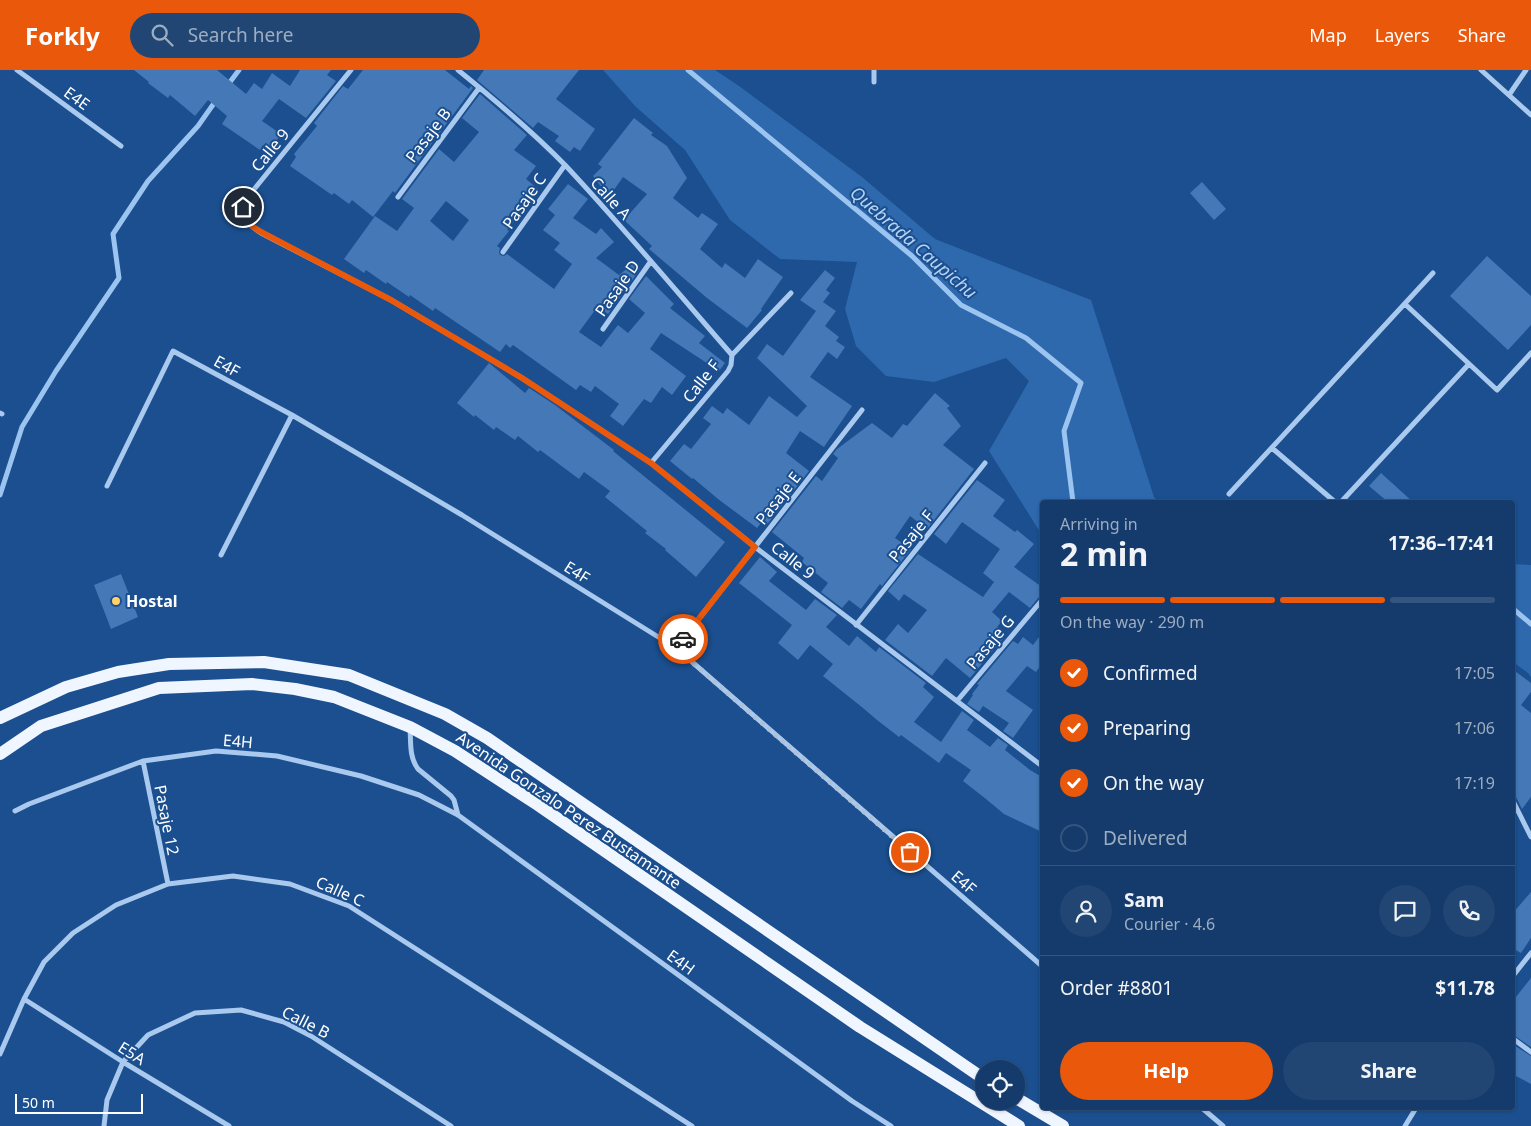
<!DOCTYPE html>
<html lang="en">
<head>
<meta charset="utf-8">
<style>
  :root { --surface:#143b6b; --page:#214673; --text:#f1f3f6; --muted:#9dadc1; --line:#33557e; --accent:#ea580c }
  body { margin:0; font-family:"Noto Sans",sans-serif; background:var(--page); color:var(--text); height:100vh; display:flex; flex-direction:column; font-size:19px; white-space:nowrap }
  * { box-sizing:border-box; margin:0 }
  p { font-size:16px; color:var(--muted) }
  .icon { flex:none; width:28px; height:28px; fill:none; stroke:currentColor; stroke-width:2; stroke-linecap:round; stroke-linejoin:round }
  .map { position:relative; flex:1; overflow:hidden }
  .side { position:absolute; left:1040px; top:430px; width:475px; height:610px; display:flex; flex-direction:column; background:var(--surface); border-radius:5px; box-shadow:0 1px 4px #0004,0 0 0 1px var(--line) }
  .side>* { flex:none }
  .buttons { position:absolute; left:975px; top:990px; display:grid; gap:10px }
  .buttons a { display:grid; place-items:center; width:50px; height:50px; border-radius:50%; background:var(--surface); box-shadow:0 1px 4px #0004,0 0 0 1px var(--line); font-size:25px }
  .scale { position:absolute; left:15px; bottom:12px; width:128px; box-sizing:border-box; padding-left:5px; border:2px solid #fff; border-top:0; font-size:14px; line-height:18px; white-space:nowrap; color:#fff; -webkit-text-stroke:4px #1b4f8f; paint-order:stroke }
  .pin { position:absolute; display:grid; place-items:center; width:42px; height:42px; color:#fff; margin:-21px; border:2px solid #fff; border-radius:50%; box-shadow:0 1px 5px #0007 }
  .courier { position:absolute; display:grid; place-items:center; width:50px; height:50px; margin:-25px; border:4px solid #ea580c; border-radius:50%; background:#fff; color:#222; box-shadow:0 1px 6px #0007 }
  .overview em { font-style:normal; font-weight:700 }
  .overview div { display:flex; flex-direction:column-reverse }
  .overview { display:flex; align-items:center; justify-content:space-between; height:85px; padding:0 20px }
  h1 { font-size:32px; font-weight:700; line-height:38px }
  .bar { display:grid; grid-template-columns:repeat(4,1fr); gap:8px 5px; align-content:center; height:60px; padding:0 20px }
  .bar i { height:6px; border-radius:4px; background:var(--line) }
  .bar .current { background:var(--accent) }
  .bar p { grid-column:span 4 }
  .line { display:flex; align-items:center; gap:12px; padding:0 20px; border-top:1px solid var(--line) }
  .line div { flex:1 }
  .round { display:grid; place-items:center; flex:none; width:52px; height:52px; border-radius:26px; background:var(--page) }
  ol { padding:0 20px; list-style:none }
  li { display:flex; align-items:center; gap:15px; height:55px }
  li p { margin-inline-start:auto }
  li .icon { padding:5px; border-radius:50%; background:var(--accent); color:#fff; stroke-width:4 }
  li:last-child { color:var(--muted) }
  li i { width:28px; height:28px; border:2px solid var(--line); border-radius:50% }
  .action { display:flex; gap:10px; margin-top:auto; padding:10px 20px }
  .action a { flex:1; height:58px; border-radius:30px; background:var(--accent); color:#fff; font-size:20px; font-weight:700; line-height:58px; text-align:center }
  .action a+a { background:var(--page); color:var(--text) }
  header { display:flex; align-items:center; gap:30px; box-sizing:border-box; height:70px; padding:0 25px; background:var(--accent); color:#fff }
  header strong { font-size:24px }
  nav { display:flex; gap:28px; margin-inline-start:auto; font-size:18px }
  .search { width:350px; height:45px; background:var(--page); display:flex; align-items:center; gap:12px; box-sizing:border-box; padding:0 18px; border-radius:28px; color:var(--muted); font-size:19px }
  .map>svg:first-child { display:block }
  .green { fill:#2e69ad }
  .lines { fill:none; stroke-linecap:round; stroke-linejoin:round }
  .stream { stroke:#9cc4f0; stroke-width:5 }
  .building { fill:#4478b7; fill-rule:evenodd }
  .street { stroke:#a9c9ee; stroke-width:5 }
  .primary { stroke:#f0f6ff; stroke-width:12 }
  .done { stroke:#afc1d8; stroke-width:5; stroke-dasharray:0 9 }
  .route { stroke:#ea580c; stroke-width:6 }
  .poi-dot { fill:#ffd166; stroke:#1b4f8f; stroke-width:2 }
  .labels { text-anchor:middle; dominant-baseline:central; stroke-width:4; stroke-linejoin:round; paint-order:stroke }
  .street-label { font-size:16px; fill:#fff; stroke:#1b4f8f }
  .poi-label { font-size:16px; font-weight:bold; fill:#fff; stroke:#1b4f8f; text-anchor:start }
  .water-label { font-size:18px; font-style:italic; fill:#b5d3f5; stroke:#1b4f8f }
</style>
</head>
<body>
<header>
<strong>Forkly</strong>
<div class="search"><svg class="icon" aria-label="search" viewBox="0 0 24 24"><circle cx="10" cy="10" r="6"/><path d="M15 15l6 6"/></svg>Search here</div>
<nav><a>Map</a><a>Layers</a><a>Share</a></nav>
</header>
<div class="map">
<svg width="1531" height="1056" viewBox="0 0 1531 1056">
  <rect width="100%" height="100%" fill="#1b4f8f"/>
  <!-- green -->
  <path class="green" d="M603,0H715L739,16L862,107L935,169L1091,230L1154,427L1158,432H1042V465L989,381L1029,311L1006,288L934,312L886,306L856,276L845,239L857,192L780,189L730,150L685,80L636,37Z
    M1513,494L1531,495V607L1528,603L1513,592Z"/>
  <g class="lines">
    <!-- stream -->
    <path class="stream" d="M688,0L912,186L961,235L1026,268L1081,313L1064,361L1073,432
      M227,16L239,0
      M0,425L22,357L56,301L119,208L113,164L148,111L198,56L217,29
      M1512,538L1531,554"/>
  </g>
  <!-- building -->
  <path class="building" d="M134,0H217L246,24L254,13L262,19L272,3L290,16L300,0H331L327,5L336,11L306,48L279,29L262,51L281,64L270,80L263,75L260,80L222,54L227,46L208,30L195,46L170,25L168,28L148,13L149,12Z
    M363,0H445L469,19L471,16L473,18L395,123L393,121L373,147L352,130L349,134L334,123L332,125L290,96L296,87L294,84L317,56L314,53L343,16L348,19Z
    M484,0H579L556,29L595,59L580,81L574,77L570,82L555,71L559,66L538,52L533,58L477,10Z
    M480,24L527,65L514,80L536,96L526,109L538,119L507,160L509,161L497,176L500,178L499,182L500,185L504,186L507,184L554,219L572,194L554,180L560,173L543,160L555,145L548,139L568,114L588,129L573,148L596,164L601,158L614,172L596,188L619,205L634,193L640,199L608,244L598,236L579,262L601,277L618,255L628,263L645,243L629,229L646,206L674,234L670,238L705,266L699,273L725,293L719,301L661,263L650,279L686,306L672,325L662,317L651,333L644,329L623,356L610,346L619,334L595,316L591,322L580,315L576,320L513,275L510,278L506,274L500,282L435,238L433,241L410,225L409,227L387,212L386,214L366,200L364,203L344,189L375,146L397,161L414,138L402,129L439,79L454,92L479,62L462,48ZM446,131L469,150L453,171L430,151Z
    M634,48L653,63L651,65L667,76L687,108L673,128L698,148L702,143L718,154L700,179L722,198L725,193L745,208L758,189L783,207L761,239L762,240L747,258L707,228L649,179L652,176L624,150L647,124L623,107L609,127L593,106L602,97L598,94Z
    M1202,112L1226,139L1214,150L1190,123Z
    M1487,186L1531,226V255L1508,280L1450,226Z
    M825,200L835,208L826,220L830,223L823,232L836,241L825,256L839,267L836,271L845,277L837,289L828,282L810,307L852,336L824,377L800,361L786,383L809,401L765,457L761,453L757,458L718,429L693,408L692,409L670,391L684,374L691,379L711,354L703,348L712,336L723,344L727,338L749,355L769,326L797,347L807,336L757,288L767,274L783,286L816,241L800,230Z
    M489,293L525,323L529,318L555,335L614,380L613,381L725,472L696,507L665,480L666,479L645,463L647,461L605,427L610,421L584,402L579,409L540,380L538,382L518,366L515,370L496,357L494,360L475,345L474,347L457,333Z
    M935,323L950,336L947,338L961,356L943,375L974,399L927,459L910,446L895,468L911,479L882,516L880,514L861,539L849,530L842,538L821,522L828,513L802,492L804,488L772,462L816,406L822,411L838,388L833,384L837,379L872,353L892,368L903,354L907,356Z
    M1381,403L1413,432H1388L1369,416Z
    M977,410L1005,430L993,446L1015,462L1017,460L1034,474L1014,497L1042,517V526L1039,527L1030,538L1009,522L992,542L1002,551L997,557L1006,565L970,608L946,588L932,606L885,570L898,554L908,563L927,540L904,524L899,531L888,521L918,484L983,527L994,512L983,503L1000,479L962,452L946,474L934,464Z
    M760,487L777,502L769,511L806,540L815,529L837,545L826,557L849,576L857,566L876,582L879,577L926,613L923,617L934,627L914,652L941,672L962,641L974,650L967,660L990,677L998,668L1008,675L1005,680L1030,700L1042,707V762L1004,744L986,729L963,711L971,700L946,683L939,693L901,665L899,667L877,650L863,638L823,606L833,594L810,575L798,590L778,573L792,555L739,513Z
    M121,504L138,547L111,559L94,515Z
    M1042,563V593L1036,602L1027,596L1006,621L1033,640L1013,668L1003,661L1009,653L983,636L979,642L967,634L973,625L972,624L979,615L977,614L1013,571L1018,574L1023,567L1033,575Z
    M1512,599L1531,613V622L1521,635L1531,643V727L1522,739L1516,727L1512,725Z
    M1531,822V868L1521,883L1512,878V844Z
    M1531,908V977L1512,964V932Z
    M1512,974L1531,986V1014L1512,1004Z"/>
  <g class="lines">
    <!-- street -->
    <path class="street" d="M17,0L121,76
      M351,0L247,128C238,146 246,153 261,163L391,230L522,308L651,393L755,477L1042,696
      M458,0C495,30 533,62 566,96C623,157 677,222 732,285
      M1481,0L1531,45
      M874,12V0
      M1509,25L1526,0
      M398,127L479,18
      M503,182L565,95
      M1405,234L1497,320L1531,283
      M603,259L651,191
      M0,343L2,344
      M1272,378L1335,432
      M651,393L728,301L731,295L732,285L791,223
      M107,416L173,281L292,345L462,445L676,578L1042,896
      M1229,424L1433,203
      M1341,432L1469,294
      M221,485L292,345
      M856,555L985,393
      M676,578L862,340
      M957,631L1042,530
      M410,658C411,672 409,687 418,699L451,726L454,730L458,745
      M143,691L168,814
      M1512,729L1531,767
      M15,741L29,734L143,691L216,681L277,686L361,706L419,725L458,745L852,1031L891,1056
      M1512,907L1531,883
      M24,929L123,992L229,1056
      M1512,968L1531,982
      M0,984L24,929L44,892L73,863L116,835L168,814L233,806L290,814L349,836L692,1056
      M1202,1038L1223,1056
      M104,1056L107,1030L123,992L148,965L195,943L241,940L284,952L311,966L451,1056
      M1405,1056L1416,1038"/>
    <!-- primary -->
    <path class="primary" d="M0,648L66,617L118,602L169,594L264,592L349,605L445,644L487,668L984,1009
      M0,684L41,656L159,618L252,614L295,619L334,627L410,657L455,681L538,735L860,957L1019,1056
      M1016,1028L1063,1056"/>
  </g>
  <g class="lines">
    <!-- done -->
    <path class="done" d="M683,569L676,578L910,782"/>
    <!-- route -->
    <path class="route" d="M243,137C242,150 251,156 261,162L391,230L522,308L651,393L755,477L683,569"/>
  </g>
  <!-- markers -->
  <circle class="poi-dot" cx="116" cy="531" r="5"/>
  <g class="labels">
    <!-- street labels -->
    <g class="street-label">
      <text transform="translate(77 28) rotate(36)">E4E</text>
      <text transform="translate(428 65) rotate(-53)">Pasaje B</text>
      <text transform="translate(270 80) rotate(-51)">Calle 9</text>
      <text transform="translate(611 128) rotate(48)">Calle A</text>
      <text transform="translate(524 131) rotate(-55)">Pasaje C</text>
      <text transform="translate(617 218) rotate(-55)">Pasaje D</text>
      <text transform="translate(227 296) rotate(29)">E4F</text>
      <text transform="translate(701 311) rotate(-52)">Calle F</text>
      <text transform="translate(778 428) rotate(-52)">Pasaje E</text>
      <text transform="translate(911 466) rotate(-51)">Pasaje F</text>
      <text transform="translate(793 490) rotate(38)">Calle 9</text>
      <text transform="translate(577 502) rotate(32)">E4F</text>
      <text transform="translate(990 572) rotate(-50)">Pasaje G</text>
      <text transform="translate(238 671) rotate(5)">E4H</text>
      <text transform="translate(569 740) rotate(34)">Avenida Gonzalo Perez Bustamante</text>
      <text transform="translate(167 750) rotate(79)">Pasaje 12</text>
      <text transform="translate(964 812) rotate(41)">E4F</text>
      <text transform="translate(340 821) rotate(24)">Calle C</text>
      <text transform="translate(681 892) rotate(36)">E4H</text>
      <text transform="translate(306 952) rotate(27)">Calle B</text>
      <text transform="translate(132 983) rotate(32)">E5A</text>
    </g>
    <!-- poi labels -->
    <g class="poi-label">
      <text x="126" y="531">Hostal</text>
    </g>
    <!-- water labels -->
    <g class="water-label">
      <text transform="translate(914 172) rotate(41)">Quebrada Caupichu</text>
    </g>
  </g>
</svg>
<div class="buttons">
<a><svg class="icon" aria-label="locate" viewBox="0 0 24 24"><circle cx="12" cy="12" r="6"/><path d="M12 2v4M12 18v4M2 12h4M18 12h4"/></svg></a>
</div>
<div class="scale">50 m</div>
<div class="pin" style="left:910px;top:782px;background:#ea580c"><svg class="icon" aria-label="bag" viewBox="0 0 24 24"><path d="M5 8h14l-1 12H6zM9 8a3 3 0 0 1 6 0"/></svg></div>
<div class="pin" style="left:243px;top:137px;background:#1f2937"><svg class="icon" aria-label="home" viewBox="0 0 24 24"><path d="M3 11l9-7 9 7M6 9v11h12V9"/></svg></div>
<div class="courier" style="left:683px;top:569px"><svg class="icon" aria-label="car" viewBox="0 0 24 24"><path d="M5 17H2v-5l4-1 3-4h7l3 4 3 1v5h-3M9 17h6M6 11h13"/><circle cx="7" cy="17" r="2"/><circle cx="17" cy="17" r="2"/></svg></div>
<section class="side">
<div class="overview"><div><h1>2 min</h1><p>Arriving in</p></div><em>17:36–17:41</em></div>
<div class="bar"><i class="current"></i><i class="current"></i><i class="current"></i><i></i><p>On the way · 290 m</p></div>
<ol>
<li><svg class="icon" aria-label="check" viewBox="0 0 24 24"><path d="M5 12l5 5 9-10"/></svg>Confirmed<p>17:05</p></li>
<li><svg class="icon" aria-label="check" viewBox="0 0 24 24"><path d="M5 12l5 5 9-10"/></svg>Preparing<p>17:06</p></li>
<li><svg class="icon" aria-label="check" viewBox="0 0 24 24"><path d="M5 12l5 5 9-10"/></svg>On the way<p>17:19</p></li>
<li><i></i>Delivered</li>
</ol>
<div class="line" style="height:90px"><a class="round"><svg class="icon" aria-label="person" viewBox="0 0 24 24"><circle cx="12" cy="8" r="4"/><path d="M4 21q1-7 8-7t8 7"/></svg></a><div><b>Sam</b><p>Courier · 4.6</p></div><a class="round"><svg class="icon" aria-label="chat" viewBox="0 0 24 24"><path d="M4 5h16v11H9l-5 4z"/></svg></a><a class="round"><svg class="icon" aria-label="phone" viewBox="0 0 24 24"><path d="M5 4h4l2 5-3 2q2 4 5 5l2-3 5 2v4C11 20 4 13 5 4z"/></svg></a></div>
<div class="line" style="height:65px"><div>Order #8801</div><b>$11.78</b></div>
<div class="action"><a>Help</a><a>Share</a></div>
</section>
</div>
</body>
</html>
